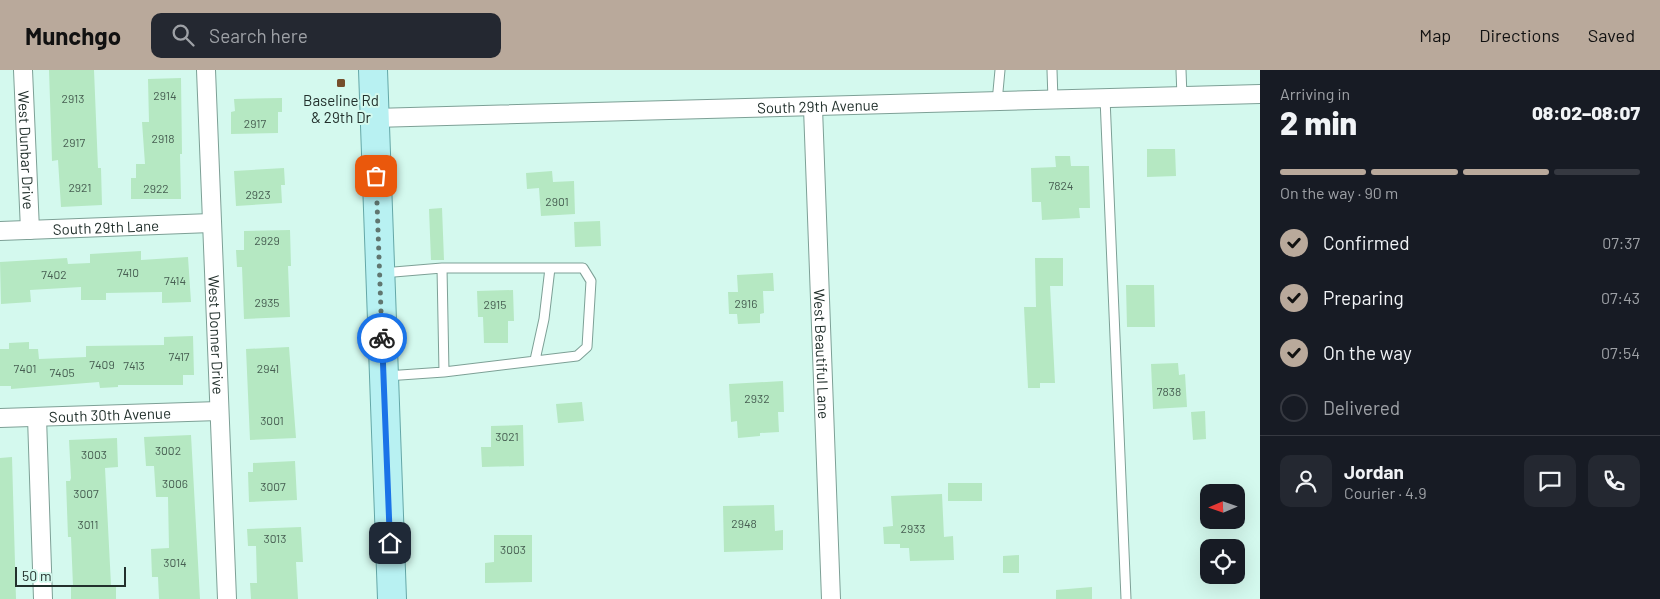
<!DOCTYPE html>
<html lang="en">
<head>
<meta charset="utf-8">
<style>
  :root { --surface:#171b24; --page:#242831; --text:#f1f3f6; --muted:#9ea1a6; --line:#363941; --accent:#b9a99b }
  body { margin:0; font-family:Barlow,sans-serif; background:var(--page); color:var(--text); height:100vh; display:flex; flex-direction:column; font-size:19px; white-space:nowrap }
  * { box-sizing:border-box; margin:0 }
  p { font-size:16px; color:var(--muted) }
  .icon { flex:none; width:28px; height:28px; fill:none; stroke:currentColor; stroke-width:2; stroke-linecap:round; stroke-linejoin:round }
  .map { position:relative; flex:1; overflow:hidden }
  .side { display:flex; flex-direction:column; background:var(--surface); width:400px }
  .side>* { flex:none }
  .needle { width:32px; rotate:268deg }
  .buttons { position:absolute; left:1200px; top:414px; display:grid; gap:10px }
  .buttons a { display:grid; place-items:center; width:45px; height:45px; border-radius:10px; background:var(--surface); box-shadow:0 5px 20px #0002; font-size:25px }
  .scale { position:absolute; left:15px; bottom:12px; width:111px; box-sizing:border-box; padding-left:5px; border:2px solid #22302c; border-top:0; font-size:14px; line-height:18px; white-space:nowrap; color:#22302c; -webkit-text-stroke:4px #d4f9ee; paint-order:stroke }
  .pin { position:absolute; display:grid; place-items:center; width:42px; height:42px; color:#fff; margin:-21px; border-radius:10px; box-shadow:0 2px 8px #0006 }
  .courier { position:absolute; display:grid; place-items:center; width:50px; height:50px; margin:-25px; border:4px solid #1a73e8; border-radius:50%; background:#fff; color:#222; box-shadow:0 1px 6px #0007 }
  .headline em { font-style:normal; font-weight:800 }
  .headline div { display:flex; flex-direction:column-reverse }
  .headline { display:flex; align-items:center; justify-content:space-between; height:85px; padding:0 20px }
  h1 { font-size:32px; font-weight:800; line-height:38px }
  .bar { display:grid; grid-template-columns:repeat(4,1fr); gap:8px 5px; align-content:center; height:60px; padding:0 20px }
  .bar i { height:6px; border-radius:4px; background:var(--line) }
  .bar .active { background:var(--accent) }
  .bar p { grid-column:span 4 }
  .line { display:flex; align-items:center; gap:12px; padding:0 20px; border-top:1px solid var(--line) }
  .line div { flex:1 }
  .round { display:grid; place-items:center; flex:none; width:52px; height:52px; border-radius:10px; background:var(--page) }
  ol { padding:0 20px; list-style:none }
  li { display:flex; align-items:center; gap:15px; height:55px }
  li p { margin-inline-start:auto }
  li .icon { padding:5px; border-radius:50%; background:var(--accent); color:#111; stroke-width:4 }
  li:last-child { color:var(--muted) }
  li i { width:28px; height:28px; border:2px solid var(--line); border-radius:50% }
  header { display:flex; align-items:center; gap:30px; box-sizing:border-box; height:70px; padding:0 25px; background:var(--accent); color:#111 }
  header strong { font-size:24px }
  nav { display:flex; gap:28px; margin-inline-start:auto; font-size:18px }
  .search { width:350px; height:45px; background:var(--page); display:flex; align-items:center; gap:12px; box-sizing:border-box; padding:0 18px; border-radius:10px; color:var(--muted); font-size:19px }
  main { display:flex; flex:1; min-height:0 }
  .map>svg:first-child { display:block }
  .building { fill:#b5e8c2 }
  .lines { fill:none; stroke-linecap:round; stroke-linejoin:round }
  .service-casing { stroke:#7da096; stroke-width:11 }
  .minor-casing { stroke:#7da096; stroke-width:20 }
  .primary-casing { stroke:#64a7a7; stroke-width:30 }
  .service { stroke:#fff; stroke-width:9 }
  .minor { stroke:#fff; stroke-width:18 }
  .primary { stroke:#b8f1f2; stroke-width:28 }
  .done { stroke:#607670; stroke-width:5; stroke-dasharray:0 9 }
  .route { stroke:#1a73e8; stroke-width:6 }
  .poi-dot { fill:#754e2b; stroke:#d4f9ee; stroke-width:2 }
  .labels { text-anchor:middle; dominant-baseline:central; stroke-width:4; stroke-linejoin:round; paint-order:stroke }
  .number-label { font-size:12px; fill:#475e52 }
  .poi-label { font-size:15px; fill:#22302c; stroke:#d4f9ee }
  .street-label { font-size:15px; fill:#22302c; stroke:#d4f9ee }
</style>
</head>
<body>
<header>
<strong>Munchgo</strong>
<div class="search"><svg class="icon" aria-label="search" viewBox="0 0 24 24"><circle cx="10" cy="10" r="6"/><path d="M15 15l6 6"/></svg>Search here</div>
<nav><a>Map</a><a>Directions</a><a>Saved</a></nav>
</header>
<main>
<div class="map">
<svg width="1260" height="529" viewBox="0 0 1260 529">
  <rect width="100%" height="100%" fill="#d4f9ee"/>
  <!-- building -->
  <path class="building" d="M49,0H94L98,98H101L102,135L61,137L58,90L52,91Z
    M181,8L182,84H180L181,129H131V108H136V94H145L142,52H149L148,9Z
    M282,28V42H278V63L231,64V42L235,41L234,29Z
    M1147,79H1175L1176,106L1147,107Z
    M1055,86H1070L1071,96H1089L1090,138H1079L1080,148L1042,150L1041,132H1032L1031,98L1056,97Z
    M284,98L285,115H281L282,133L236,136L234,101Z
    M552,101L553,112L574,111L575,144L541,146L539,118L527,119L526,103Z
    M442,138L444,190H431L429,139Z
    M600,151L601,176L575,177L574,152Z
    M290,160L291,196H288L290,247L244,249L242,197H237L236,180H244V161Z
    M141,181V190L188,187L191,232L162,233V222L106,223V230H81V217L30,220L31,232L1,234L0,192L67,188L68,194L90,193V184Z
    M1035,188H1063V216H1050L1055,313H1040V318H1028L1024,237H1036Z
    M773,203L774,221H763L764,243L760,244V253L738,254L737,244H729L728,222H738L737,205Z
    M1126,215H1154L1155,257H1127Z
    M513,220L514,251H508V273H484L483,247H478L477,221Z
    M193,266L194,305H183V315H118V317L100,318L99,312L11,319V316H0V279H9V273L29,272V279H38L39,289L86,287V276L164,275V267Z
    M289,277L296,368L250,370L246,279Z
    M1178,293L1179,305L1185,304L1187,337L1153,339L1151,294Z
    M783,311L784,342H778L779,362L760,363V366L738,368L737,351L731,352L729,314Z
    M582,332L584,351L558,353L556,334Z
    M1205,341L1206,369L1193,370L1191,342Z
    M523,355L524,396L482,397L481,377H491V356Z
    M191,365L200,529H159L158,507H152L151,479L169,478L168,427H156L154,396H146L144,367Z
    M117,368L118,397L105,398L111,515H116V529H71V516H73L71,467H68L66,411H70L71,408L69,370Z
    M12,387L16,529H0V388Z
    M295,391L297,430L249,432L248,402H253V393Z
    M948,413H982V431H948Z
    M942,424L944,467L953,466L954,490L910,491L909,478H900V474H884L883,457L893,456L891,426Z
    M774,435L775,461L783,460V480L724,482L723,436Z
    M301,457L303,492H296L298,529H251L250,513H257L256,476H248L247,459Z
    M494,465H532V512L485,513V493L494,492Z
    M1019,485V503H1003V486Z
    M1092,517V529H1056V520Z"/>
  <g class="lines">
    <defs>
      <path id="service" d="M1052,0L1053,30
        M1181,0L1182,27
        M1105,28L1126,529
        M997,32L1000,0
        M442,198L444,302
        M382,203L442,198H583L591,211L587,277L577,286L444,302L386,306
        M535,290L544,249L550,198"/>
      <g id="minor">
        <path id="s1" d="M23,0L30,160"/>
        <path id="s2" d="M206,0L227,529"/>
        <path id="s3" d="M813,38L831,529"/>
        <path id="s4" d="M374,48L1260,24"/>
        <path id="s5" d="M0,161L211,153"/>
        <path d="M37,347L43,529"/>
        <path id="s6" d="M0,348L219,341"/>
      </g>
      <path id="primary" d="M373,0L392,529"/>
    </defs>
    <!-- service casing -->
    <use href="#service" class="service-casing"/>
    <!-- minor casing -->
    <use href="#minor" class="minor-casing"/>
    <!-- primary casing -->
    <use href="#primary" class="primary-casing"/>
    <!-- service -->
    <use href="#service" class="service"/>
    <!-- minor -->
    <use href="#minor" class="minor"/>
    <!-- primary -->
    <use href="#primary" class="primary"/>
  </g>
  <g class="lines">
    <!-- done -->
    <path class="done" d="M376,106L382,268"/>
    <!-- route -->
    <path class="route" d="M382,268L390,473"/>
  </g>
  <!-- markers -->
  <rect class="poi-dot" x="336" y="8" width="10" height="10" rx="2.5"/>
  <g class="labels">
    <!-- number labels -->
    <g class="number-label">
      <text x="165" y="25">2914</text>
      <text x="73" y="28">2913</text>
      <text x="255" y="53">2917</text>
      <text x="163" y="68">2918</text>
      <text x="74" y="72">2917</text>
      <text x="1061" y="115">7824</text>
      <text x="80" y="117">2921</text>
      <text x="156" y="118">2922</text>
      <text x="258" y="124">2923</text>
      <text x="557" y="131">2901</text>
      <text x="267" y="170">2929</text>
      <text x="128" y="202">7410</text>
      <text x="54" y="204">7402</text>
      <text x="175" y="210">7414</text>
      <text x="267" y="232">2935</text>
      <text x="746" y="233">2916</text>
      <text x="495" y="234">2915</text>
      <text x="179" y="286">7417</text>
      <text x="102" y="294">7409</text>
      <text x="134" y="295">7413</text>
      <text x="25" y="298">7401</text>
      <text x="268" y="298">2941</text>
      <text x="62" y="302">7405</text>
      <text x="1169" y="321">7838</text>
      <text x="757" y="328">2932</text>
      <text x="272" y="350">3001</text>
      <text x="507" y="366">3021</text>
      <text x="168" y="380">3002</text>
      <text x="94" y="384">3003</text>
      <text x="175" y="413">3006</text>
      <text x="273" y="416">3007</text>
      <text x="86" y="423">3007</text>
      <text x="744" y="453">2948</text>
      <text x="88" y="454">3011</text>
      <text x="913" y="458">2933</text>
      <text x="275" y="468">3013</text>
      <text x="513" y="479">3003</text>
      <text x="175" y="492">3014</text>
    </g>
    <!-- poi labels -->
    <g class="poi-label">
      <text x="341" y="30">Baseline Rd<tspan x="341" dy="17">&amp; 29th Dr</tspan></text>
    </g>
    <!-- street labels -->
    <g class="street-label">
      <text stroke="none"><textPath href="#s4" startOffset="444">South 29th Avenue</textPath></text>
      <text stroke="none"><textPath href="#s1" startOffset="80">West Dunbar Drive</textPath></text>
      <text stroke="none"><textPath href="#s5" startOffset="106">South 29th Lane</textPath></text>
      <text stroke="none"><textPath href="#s2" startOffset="265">West Donner Drive</textPath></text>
      <text stroke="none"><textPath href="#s3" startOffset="246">West Beautiful Lane</textPath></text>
      <text stroke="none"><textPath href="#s6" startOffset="110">South 30th Avenue</textPath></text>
    </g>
  </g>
</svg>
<div class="buttons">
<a><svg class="needle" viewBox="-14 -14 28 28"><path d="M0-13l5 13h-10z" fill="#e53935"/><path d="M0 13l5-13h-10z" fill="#9ea1a6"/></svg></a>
<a><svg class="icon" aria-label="locate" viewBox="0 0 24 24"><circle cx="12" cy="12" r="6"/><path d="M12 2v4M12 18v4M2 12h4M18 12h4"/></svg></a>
</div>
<div class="scale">50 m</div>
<div class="pin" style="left:376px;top:106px;background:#ea580c"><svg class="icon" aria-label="bag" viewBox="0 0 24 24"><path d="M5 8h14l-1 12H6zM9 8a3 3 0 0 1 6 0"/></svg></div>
<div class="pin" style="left:390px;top:473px;background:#1f2937"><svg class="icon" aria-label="home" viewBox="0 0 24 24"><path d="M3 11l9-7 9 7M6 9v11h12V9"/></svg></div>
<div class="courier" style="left:382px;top:268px"><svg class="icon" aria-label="bike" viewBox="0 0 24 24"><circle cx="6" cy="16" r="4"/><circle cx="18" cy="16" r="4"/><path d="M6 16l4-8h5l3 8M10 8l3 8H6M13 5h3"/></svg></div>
</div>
<section class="side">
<div class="headline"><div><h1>2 min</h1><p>Arriving in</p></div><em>08:02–08:07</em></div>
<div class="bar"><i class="active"></i><i class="active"></i><i class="active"></i><i></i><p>On the way · 90 m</p></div>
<ol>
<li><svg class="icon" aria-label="check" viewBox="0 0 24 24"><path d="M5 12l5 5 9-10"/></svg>Confirmed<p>07:37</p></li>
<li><svg class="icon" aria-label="check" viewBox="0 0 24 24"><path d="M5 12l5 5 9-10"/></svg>Preparing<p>07:43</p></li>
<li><svg class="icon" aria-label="check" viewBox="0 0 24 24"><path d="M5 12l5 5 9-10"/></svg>On the way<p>07:54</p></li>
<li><i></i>Delivered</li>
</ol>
<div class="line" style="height:90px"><a class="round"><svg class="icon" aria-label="person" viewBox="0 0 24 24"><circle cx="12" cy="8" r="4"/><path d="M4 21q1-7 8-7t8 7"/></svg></a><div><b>Jordan</b><p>Courier · 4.9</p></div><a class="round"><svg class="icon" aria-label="chat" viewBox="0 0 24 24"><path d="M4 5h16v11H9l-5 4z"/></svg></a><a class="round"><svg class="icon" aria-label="phone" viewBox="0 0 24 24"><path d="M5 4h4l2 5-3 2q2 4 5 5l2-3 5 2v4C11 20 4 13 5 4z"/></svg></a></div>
</section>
</main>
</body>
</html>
